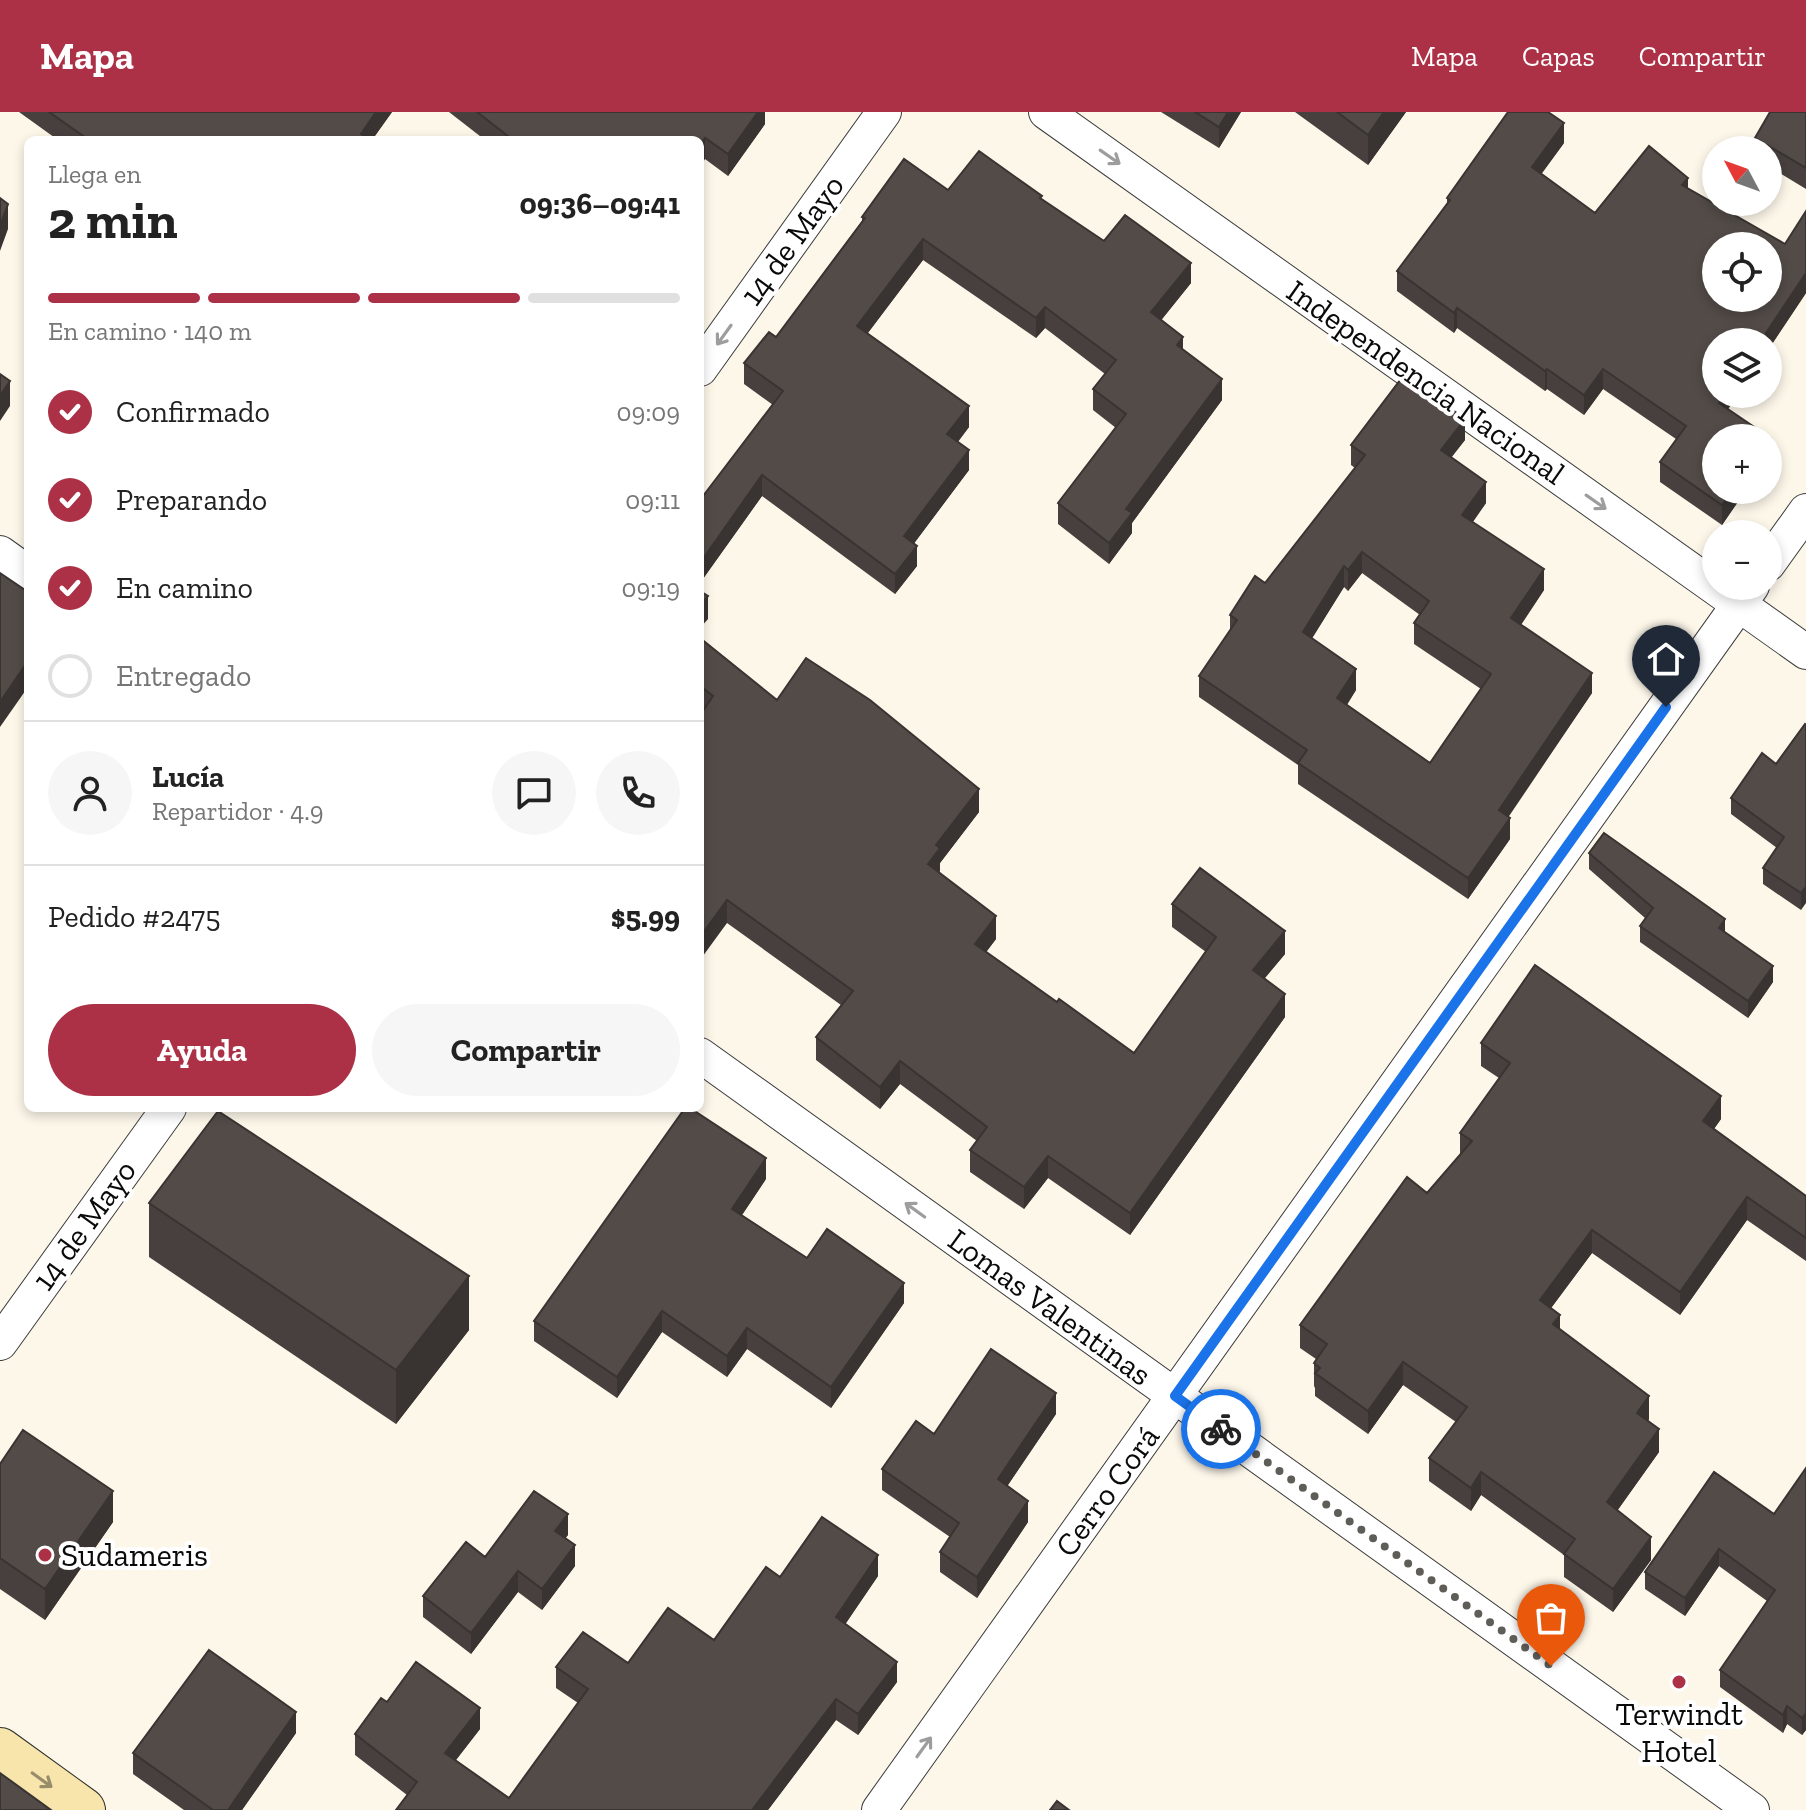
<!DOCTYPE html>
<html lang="es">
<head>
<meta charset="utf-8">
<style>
  :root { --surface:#fff; --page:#f6f6f6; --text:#222; --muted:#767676; --line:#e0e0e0; --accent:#ac3146 }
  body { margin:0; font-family:"Zilla Slab",serif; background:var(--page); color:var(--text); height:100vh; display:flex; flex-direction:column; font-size:30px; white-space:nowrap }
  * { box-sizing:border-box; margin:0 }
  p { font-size:26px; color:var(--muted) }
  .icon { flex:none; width:44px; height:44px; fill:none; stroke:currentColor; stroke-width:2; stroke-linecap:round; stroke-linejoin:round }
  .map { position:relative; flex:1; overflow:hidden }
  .panel { position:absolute; left:24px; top:24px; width:680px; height:976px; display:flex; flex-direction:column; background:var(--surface); border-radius:12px; box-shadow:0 4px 12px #0003 }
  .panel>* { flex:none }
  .needle { width:52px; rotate:311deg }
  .buttons { position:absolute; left:1702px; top:24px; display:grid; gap:16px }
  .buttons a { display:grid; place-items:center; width:80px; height:80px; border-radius:50%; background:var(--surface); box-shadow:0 4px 12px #0003; font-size:40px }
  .pin { position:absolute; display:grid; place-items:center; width:68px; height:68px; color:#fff; margin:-82px -34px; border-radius:50% 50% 50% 0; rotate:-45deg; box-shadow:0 0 8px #0007 }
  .pin .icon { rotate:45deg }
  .courier { position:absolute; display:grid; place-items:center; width:80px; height:80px; margin:-40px; border:6px solid #1a73e8; border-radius:50%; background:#fff; color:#222; box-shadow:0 2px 10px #0007 }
  .headline em { font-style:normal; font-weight:700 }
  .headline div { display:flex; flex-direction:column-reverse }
  .headline { display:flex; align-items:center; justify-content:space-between; height:136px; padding:0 24px }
  h1 { font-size:52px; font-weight:700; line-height:60px }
  .bar { display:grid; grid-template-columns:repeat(4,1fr); gap:12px 8px; align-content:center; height:96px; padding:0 24px }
  .bar i { height:10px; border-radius:6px; background:var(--line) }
  .bar .current { background:var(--accent) }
  .bar p { grid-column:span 4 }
  .line { display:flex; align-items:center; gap:20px; padding:0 24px; border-top:2px solid var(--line) }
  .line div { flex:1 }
  .round { display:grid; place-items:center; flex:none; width:84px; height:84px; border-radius:42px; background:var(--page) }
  ol { padding:0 24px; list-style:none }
  li { display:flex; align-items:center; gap:24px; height:88px }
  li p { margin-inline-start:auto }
  li .icon { padding:8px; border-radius:50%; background:var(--accent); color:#fff; stroke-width:4 }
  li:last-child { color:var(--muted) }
  li i { width:44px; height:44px; border:4px solid var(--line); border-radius:50% }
  .primary-button { display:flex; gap:16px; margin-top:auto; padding:16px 24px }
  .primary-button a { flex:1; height:92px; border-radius:48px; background:var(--accent); color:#fff; font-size:32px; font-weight:700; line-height:92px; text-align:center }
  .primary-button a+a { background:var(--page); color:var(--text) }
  header { display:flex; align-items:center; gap:48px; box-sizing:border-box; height:112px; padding:0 40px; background:var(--accent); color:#fff }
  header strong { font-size:38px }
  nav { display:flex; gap:44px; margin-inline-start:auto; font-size:28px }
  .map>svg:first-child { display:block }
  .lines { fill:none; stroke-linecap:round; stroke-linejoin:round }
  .street-casing { stroke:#3d3d3d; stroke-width:36 }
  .secondary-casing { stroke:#2c2c2c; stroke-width:46 }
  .street { stroke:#fff; stroke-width:34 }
  .secondary { stroke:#f7e5ab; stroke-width:44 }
  .wall { fill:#47403e; fill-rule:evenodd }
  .shaded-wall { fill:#393432 }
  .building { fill:#524b48; stroke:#393432; stroke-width:2; fill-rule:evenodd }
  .oneway { stroke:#9d9d9d }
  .oneway2 { stroke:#988d6b }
  .done { stroke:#5f5d58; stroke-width:8; stroke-dasharray:0 14.4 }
  .route { stroke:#1a73e8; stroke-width:10 }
  .poi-dot { fill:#ac3146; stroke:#fff; stroke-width:3 }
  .labels { text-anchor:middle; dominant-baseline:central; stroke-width:8; stroke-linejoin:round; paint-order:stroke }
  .street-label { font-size:32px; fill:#0a0a0a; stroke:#fff }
  .poi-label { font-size:32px; fill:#0a0a0a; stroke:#fff; text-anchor:start }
</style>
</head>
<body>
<header>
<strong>Mapa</strong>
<nav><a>Mapa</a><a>Capas</a><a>Compartir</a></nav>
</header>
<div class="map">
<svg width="1806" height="1698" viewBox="0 0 1806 1698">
  <rect width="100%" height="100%" fill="#fdf7ea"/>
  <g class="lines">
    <defs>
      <path id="street" d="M1046,0L1806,540
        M700,257L884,0
        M0,441L28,461
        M1768,452L1806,399
        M700,943L1752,1698
        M0,1231L169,996
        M879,1698L1752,474"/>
      <path id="secondary" d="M0,1638L83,1698"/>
    </defs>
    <!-- street casing -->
    <use href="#street" class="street-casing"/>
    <!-- secondary casing -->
    <use href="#secondary" class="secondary-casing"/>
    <!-- street -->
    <use href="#street" class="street"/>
    <!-- secondary -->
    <use href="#secondary" class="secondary"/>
  </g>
  <!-- wall -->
  <path class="wall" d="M19,0H392L372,28H58Z
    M449,0H765V12L728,64L705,47L700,28H485Z
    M1161,0H1241L1219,36Z
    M1295,0H1406L1368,53Z
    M1806,0V77L1768,54V38H1755V26Z
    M1564,31L1541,62L1595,101L1688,76L1785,132L1806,99V181L1768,238V230L1728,297L1769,345L1722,413L1660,370V350L1676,327L1603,277L1584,303L1547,277L1545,279L1457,216L1454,221L1397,179V159L1447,91V86Z
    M948,78L1042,88L1104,129L1191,171L1161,208L1222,288L1132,411V421L1109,452L1058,412V391L1116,316L1093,298V277L1105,262L1045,216L1036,226L923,148L868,221L969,315L958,330L969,358L914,431L917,454L895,482L762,384L700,471L773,293L744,272V251L776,225L862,109V105Z
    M1465,328L1451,345L1486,391L1473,410L1544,478L1521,513L1592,581L1508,704L1510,727L1468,787L1298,672V653L1199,585V564L1230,518V503L1265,471L1355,356L1351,353V333ZM1362,461L1420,503L1414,511V532L1481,577L1430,651L1347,593L1356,578L1312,526L1344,475L1348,479Z
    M700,526L777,588L979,700L940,751V759L938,760L996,827L986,840L1057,890L1134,941L1206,840L1172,815V792L1285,842L1265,866L1285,905L1130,1123L1048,1066L1024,1097L970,1060V1038L977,1029L900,972L880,997L816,948V925L841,893L727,811L703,599L700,597Z
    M1805,612L1801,798L1763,772V756L1777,736L1731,702V686L1776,652Z
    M1589,741L1725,821L1773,870L1748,906L1640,830V814L1645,806L1589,757Z
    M1481,931L1721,1007L1714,1017L1806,1084V1149L1747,1108L1680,1203L1592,1141L1551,1196L1560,1218L1649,1307L1648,1309L1659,1340L1617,1399L1651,1448L1613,1500L1564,1465V1443L1481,1383L1471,1399L1429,1369V1346L1456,1310L1403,1273L1368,1322L1315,1284V1276L1314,1274V1251L1316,1247L1300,1236V1213L1427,1081L1460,1043V1021L1499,966L1481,954Z
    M766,1067L742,1103L807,1146L904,1191L831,1296L747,1237L727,1265L662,1220L617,1286L534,1229V1209Z
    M149,1091L469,1218L396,1312L149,1145Z
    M1056,1302L1007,1374L1028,1410L977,1486L940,1460V1440L950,1425L882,1378V1357L934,1322Z
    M0,1352L113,1410L45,1508L0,1477Z
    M1806,1356V1618L1802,1623L1787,1612L1783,1621L1720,1575V1558L1767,1489L1719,1454L1685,1504L1645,1477V1460L1774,1402Z
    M568,1423L565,1426L575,1454L542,1498L518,1480L471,1542L423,1505V1484L485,1445Z
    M878,1464L845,1512L897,1570L858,1623L836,1608L768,1698L407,1683L355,1643V1622L387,1590L480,1617L456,1648L509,1686L578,1591L556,1576V1555L628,1551L714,1528L780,1465Z
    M296,1621L242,1698H184L133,1662V1641Z"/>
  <!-- shaded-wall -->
  <path class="shaded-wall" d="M376,0H392L372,28L361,22Z
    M758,0H765V12L728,64V42Z
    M1228,0H1241L1219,36V15Z
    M1384,0H1406L1368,53V23Z
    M1564,11V31L1532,75V55Z
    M705,26V47L700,55V33Z
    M1688,66V86L1682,73Z
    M8,92V117L0,139V114Z
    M923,127V148L857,235V214Z
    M1191,151V171L1151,221V200Z
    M1806,161V181L1768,238V230H1760Z
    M1045,195V216L1036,226V206Z
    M1457,196V216L1454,221V201Z
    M1183,225V246L1177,233Z
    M1547,257V277L1545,279V259Z
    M1603,257V277L1584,303V283Z
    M1222,267V288L1132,411V421L1109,452V431L1126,397Z
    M10,269V294L0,309V284Z
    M1725,282H1738L1719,311V291Z
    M969,294V315L947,343V322Z
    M1465,307V328L1441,359V338Z
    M969,338V358L904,445V424Z
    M762,363V384L700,471V451Z
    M1486,370V391L1462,424V403Z
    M1733,378H1746L1722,413V393Z
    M917,434V454L895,482V462Z
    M1362,440V461L1348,479V458Z
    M1344,454V475L1303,541V520Z
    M1544,457V478L1511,527V506Z
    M708,484V507L700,516V494Z
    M28,549V575L0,615V590Z
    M1356,557V578L1337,607V586Z
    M1592,561V581L1499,719V698Z
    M979,677V700L940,751V759L928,775V752L936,733Z
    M1510,706V727L1468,787V766Z
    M1806,775V791L1801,798V781Z
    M727,788V811L700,848V825Z
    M996,804V827L975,855V832Z
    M1725,807V823L1719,816Z
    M1285,819V842L1253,880V858Z
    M1773,854V870L1748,906V889Z
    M1285,882V905L1130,1123V1101Z
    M900,949V972L880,997V975Z
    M1721,984V1007L1703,1032V1009Z
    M1048,1044V1066L1024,1097V1075Z
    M766,1046V1067L732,1118V1097Z
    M1747,1085V1108L1680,1203V1180Z
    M1592,1118V1141L1540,1211V1188Z
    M469,1164V1218L396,1312V1258Z
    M904,1171V1191L831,1296V1275Z
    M662,1199V1220L617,1286V1265Z
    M1560,1203V1226L1553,1212Z
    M747,1216V1237L727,1265V1244Z
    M1403,1250V1273L1368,1322V1299Z
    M1056,1281V1302L998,1388V1367Z
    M1649,1284V1307L1637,1324V1301Z
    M1659,1317V1340L1607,1413V1390Z
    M1481,1360V1383L1471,1399V1376Z
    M113,1379V1410L45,1508V1477Z
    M1028,1389V1410L977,1486V1465Z
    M568,1402V1423L555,1440V1419Z
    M1651,1425V1448L1613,1500V1477Z
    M575,1433V1454L542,1498V1477Z
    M1719,1437V1454L1685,1504V1486Z
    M878,1443V1464L836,1526V1505Z
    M518,1459V1480L471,1542V1521Z
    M897,1550V1570L858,1623V1602Z
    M836,1587V1608L768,1698H752Z
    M1787,1594V1612L1783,1621V1603Z
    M480,1596V1617L445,1662V1641Z
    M296,1600V1621L242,1698H228Z
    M1806,1601V1618L1802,1623V1606Z"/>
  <!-- building -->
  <path class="building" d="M49,0H376L361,22L371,28H89Z
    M477,0H758L728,42L705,26L700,33V28H513Z
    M1195,0H1228L1219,15Z
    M1337,0H1384L1368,23Z
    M1508,0H1548L1564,11L1532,55L1595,101L1649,34L1688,66L1682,73L1785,132L1806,99V161L1760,230H1716V282H1725L1719,291L1769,325L1716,326V378H1733L1722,393L1660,350L1686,314L1603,257L1584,283L1547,257L1545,259L1457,196L1454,201L1397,159L1450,88L1447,86ZM1716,134H1768V186H1716Z
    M1770,0H1806V56L1755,26Z
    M979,39L1042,84L1040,86L1104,129L1125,103L1191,151L1151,200L1183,225L1177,233L1222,267L1126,397L1132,401L1109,431L1058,391L1126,302L1093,277L1116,248L1045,195L1036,206L923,127L857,214L969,294L947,322L969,338L904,424L917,434L895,462L762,363L700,451V388L783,279L744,251L769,220L776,225L865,106L862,105L904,47L948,78Z
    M0,86L8,92L0,114Z
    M0,262L10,269L0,284Z
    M1404,263L1465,307L1441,338L1486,370L1462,403L1544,457L1511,506L1592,561L1499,698L1510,706L1468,766L1298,651L1307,638L1199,564L1237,508L1230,503L1255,464L1265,471L1365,343L1351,333ZM1362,440L1429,489L1414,511L1491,562L1430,651L1337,586L1356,557L1303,520L1344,454L1348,458Z
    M0,461L28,480V549L0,590Z
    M700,479L708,484L700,494Z
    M700,526L777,588L806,546L870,588L979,677L936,733L940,736L928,752L996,804L975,832L1057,890L1059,887L1134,941L1216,825L1172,792L1200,756L1285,819L1253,858L1285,882L1130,1101L1048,1044L1024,1075L970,1038L987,1015L900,949L880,975L816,925L853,879L727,788L700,825V603L713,584L700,574Z
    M1805,612L1806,613V775L1801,781L1763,756L1784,725L1731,686L1762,641L1776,652Z
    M1604,721L1725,807L1719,816L1773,854L1748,889L1640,814L1653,796L1589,741Z
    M1535,853L1721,984L1703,1009L1806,1084V1126L1747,1085L1680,1180L1592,1118L1540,1188L1560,1203L1553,1212L1649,1284L1637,1301L1659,1317L1607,1390L1651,1425L1613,1477L1564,1442L1575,1427L1481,1360L1471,1376L1429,1346L1467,1295L1403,1250L1368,1299L1315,1261L1320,1256L1314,1251L1327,1232L1300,1213L1407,1065L1427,1081L1472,1029L1460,1021L1510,951L1481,931Z
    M685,996H690L766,1046L732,1097L807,1146L827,1117L904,1171L831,1275L747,1216L727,1244L662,1199L617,1265L534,1209Z
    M218,999L469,1164L396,1258L149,1091Z
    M991,1237L1056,1281L998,1367L1028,1389L977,1465L940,1440L959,1411L882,1357L916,1309L934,1322Z
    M23,1318L113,1379L45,1477L0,1446V1352Z
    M1806,1356V1601L1802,1606L1787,1594L1783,1603L1720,1558L1775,1478L1719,1437L1685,1486L1645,1460L1714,1360L1774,1402Z
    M534,1379L568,1402L555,1419L575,1433L542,1477L518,1459L471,1521L423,1484L466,1430L485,1445Z
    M822,1405L878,1443L836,1505L897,1550L858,1602L836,1587L752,1698H396L417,1670L355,1622L381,1586L387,1590L416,1550L480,1596L445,1641L509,1686L588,1577L556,1555L583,1520L628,1551L668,1496L714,1528L766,1455L780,1465Z
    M209,1538L296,1600L228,1698H213L133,1641Z
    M0,1661L51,1698H0Z
    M1057,1689L1069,1698H1050Z"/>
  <!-- one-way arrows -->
  <defs><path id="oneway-shaft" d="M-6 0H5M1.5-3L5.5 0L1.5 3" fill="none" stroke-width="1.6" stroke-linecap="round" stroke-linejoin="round" transform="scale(2)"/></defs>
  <g class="oneway">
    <use href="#oneway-shaft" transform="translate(1110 45) rotate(35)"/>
    <use href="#oneway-shaft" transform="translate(724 223) rotate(126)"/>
    <use href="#oneway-shaft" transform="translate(1596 390) rotate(35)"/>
    <use href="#oneway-shaft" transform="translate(915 1098) rotate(-144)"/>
    <use href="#oneway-shaft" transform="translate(924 1635) rotate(-54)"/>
  </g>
  <use class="oneway2" href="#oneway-shaft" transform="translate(42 1668) rotate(36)"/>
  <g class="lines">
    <!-- done -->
    <path class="done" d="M1221,1317L1551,1554"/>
    <!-- route -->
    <path class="route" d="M1221,1317L1175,1284L1666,595"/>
  </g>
  <!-- markers -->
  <g class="poi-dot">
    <circle cx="45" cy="1443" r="8"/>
    <circle cx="1679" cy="1570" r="8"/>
  </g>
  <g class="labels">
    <!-- street labels -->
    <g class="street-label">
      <text transform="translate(792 128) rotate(-54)">14 de Mayo</text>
      <text transform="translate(1426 270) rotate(35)">Independencia Nacional</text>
      <text transform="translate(84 1113) rotate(-54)">14 de Mayo</text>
      <text transform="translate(1050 1195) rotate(36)">Lomas Valentinas</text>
      <text transform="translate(1107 1379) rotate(-54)">Cerro Corá</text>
    </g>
    <!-- poi labels -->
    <g class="poi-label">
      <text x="61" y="1443">Sudameris</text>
      <text x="1679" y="1602" text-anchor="middle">Terwindt<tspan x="1679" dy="37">Hotel</tspan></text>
    </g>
  </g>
</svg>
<div class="buttons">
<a><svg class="needle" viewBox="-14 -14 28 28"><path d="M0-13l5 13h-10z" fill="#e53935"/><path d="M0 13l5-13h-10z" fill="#767676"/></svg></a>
<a><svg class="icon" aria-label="locate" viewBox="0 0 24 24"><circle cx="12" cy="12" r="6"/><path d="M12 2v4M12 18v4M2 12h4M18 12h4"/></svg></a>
<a><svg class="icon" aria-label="layers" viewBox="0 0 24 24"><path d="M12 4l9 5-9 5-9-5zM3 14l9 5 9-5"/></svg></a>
<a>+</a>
<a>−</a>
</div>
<div class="pin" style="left:1551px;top:1554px;background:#ea580c"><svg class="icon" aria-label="bag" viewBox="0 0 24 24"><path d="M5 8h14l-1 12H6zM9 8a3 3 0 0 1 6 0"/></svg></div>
<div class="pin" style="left:1666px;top:595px;background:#1f2937"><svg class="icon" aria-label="home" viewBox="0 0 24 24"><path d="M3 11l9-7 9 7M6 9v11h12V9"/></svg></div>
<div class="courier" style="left:1221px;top:1317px"><svg class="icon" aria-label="bike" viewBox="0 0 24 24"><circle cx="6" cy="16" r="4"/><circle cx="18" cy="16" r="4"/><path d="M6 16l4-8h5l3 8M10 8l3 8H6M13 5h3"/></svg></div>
<section class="panel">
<div class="headline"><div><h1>2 min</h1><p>Llega en</p></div><em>09:36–09:41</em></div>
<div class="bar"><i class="current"></i><i class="current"></i><i class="current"></i><i></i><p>En camino · 140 m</p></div>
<ol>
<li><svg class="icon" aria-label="check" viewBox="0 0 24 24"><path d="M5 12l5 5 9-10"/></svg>Confirmado<p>09:09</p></li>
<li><svg class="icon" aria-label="check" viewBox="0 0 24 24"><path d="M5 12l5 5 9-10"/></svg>Preparando<p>09:11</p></li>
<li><svg class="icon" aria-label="check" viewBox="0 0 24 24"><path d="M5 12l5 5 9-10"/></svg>En camino<p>09:19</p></li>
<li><i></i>Entregado</li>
</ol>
<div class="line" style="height:144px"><a class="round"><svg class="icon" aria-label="person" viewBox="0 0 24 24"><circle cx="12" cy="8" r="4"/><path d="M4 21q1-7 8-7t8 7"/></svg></a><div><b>Lucía</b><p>Repartidor · 4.9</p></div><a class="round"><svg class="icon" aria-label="chat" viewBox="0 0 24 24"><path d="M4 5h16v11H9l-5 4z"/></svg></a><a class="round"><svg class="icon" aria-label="phone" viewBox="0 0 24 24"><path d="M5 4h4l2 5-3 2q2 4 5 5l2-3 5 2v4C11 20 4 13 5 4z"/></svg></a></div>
<div class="line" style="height:104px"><div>Pedido #2475</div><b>$5.99</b></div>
<div class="primary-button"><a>Ayuda</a><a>Compartir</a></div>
</section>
</div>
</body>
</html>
